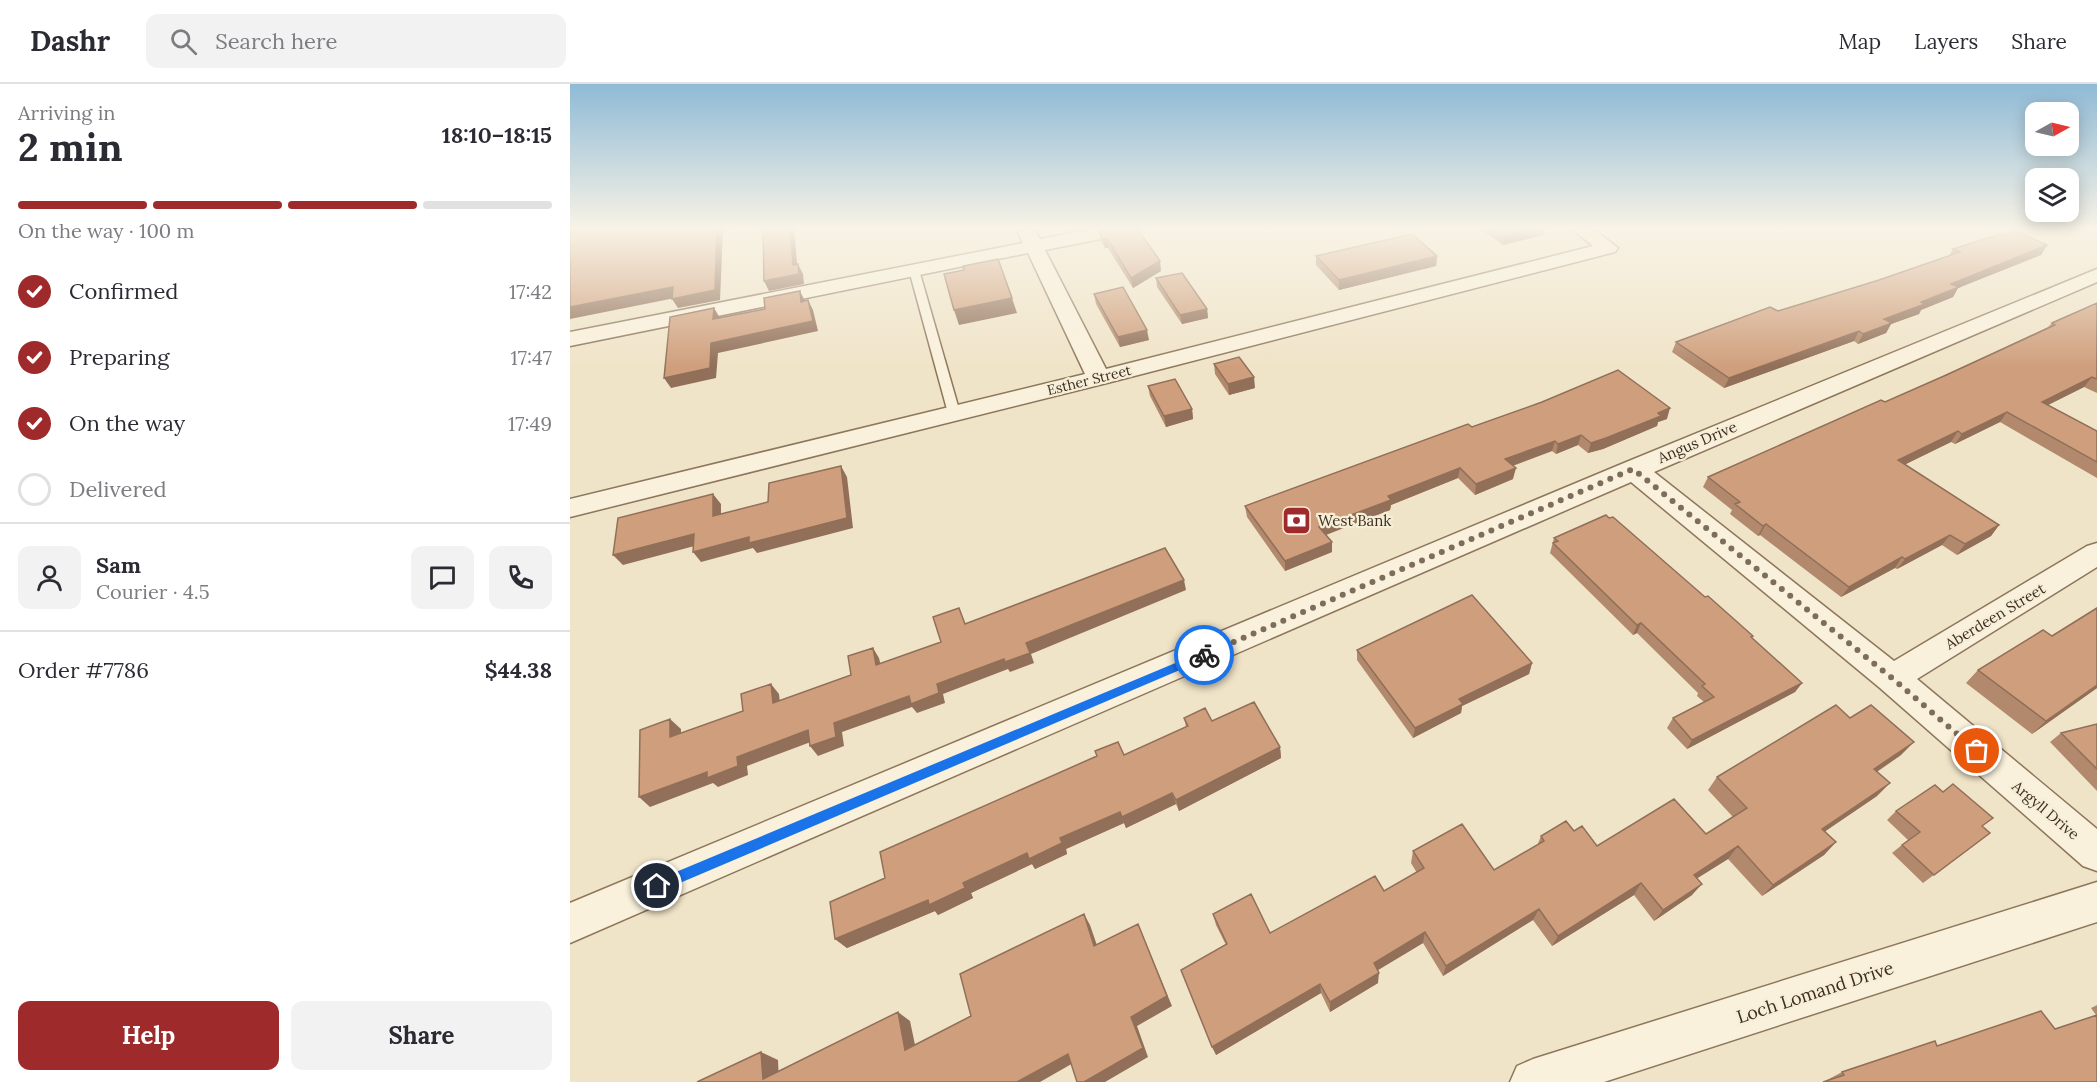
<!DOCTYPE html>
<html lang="en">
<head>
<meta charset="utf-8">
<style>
  :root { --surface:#fff; --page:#f2f2f3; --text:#2b2b33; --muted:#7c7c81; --line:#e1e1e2; --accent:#9e2a2b }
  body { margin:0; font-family:Lora,serif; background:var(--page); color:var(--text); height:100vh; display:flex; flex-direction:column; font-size:22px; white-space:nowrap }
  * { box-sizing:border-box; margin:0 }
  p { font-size:20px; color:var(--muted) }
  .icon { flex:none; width:33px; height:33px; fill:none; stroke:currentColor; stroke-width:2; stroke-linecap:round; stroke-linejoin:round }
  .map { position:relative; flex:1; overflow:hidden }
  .panel { display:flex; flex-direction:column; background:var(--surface); width:570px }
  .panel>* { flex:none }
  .needle { width:39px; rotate:82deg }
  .fabs { position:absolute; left:1455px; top:18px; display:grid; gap:12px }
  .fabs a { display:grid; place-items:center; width:54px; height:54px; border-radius:12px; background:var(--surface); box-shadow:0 3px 15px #0003; font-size:30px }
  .pin { position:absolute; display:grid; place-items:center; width:51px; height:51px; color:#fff; margin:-26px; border:3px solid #fff; border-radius:50%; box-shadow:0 2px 6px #0007 }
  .courier { position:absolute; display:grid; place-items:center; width:60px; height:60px; margin:-30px; border:4px solid #1a73e8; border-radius:50%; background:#fff; color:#222; box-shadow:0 2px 8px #0007 }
  .summary em { font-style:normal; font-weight:700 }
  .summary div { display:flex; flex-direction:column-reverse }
  .summary { display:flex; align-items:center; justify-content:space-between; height:102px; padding:0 18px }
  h1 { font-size:39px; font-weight:700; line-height:45px }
  .bar { display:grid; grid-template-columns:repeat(4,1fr); gap:9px 6px; align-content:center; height:72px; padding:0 18px }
  .bar i { height:8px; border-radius:4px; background:var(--line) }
  .bar .on { background:var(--accent) }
  .bar p { grid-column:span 4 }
  .line { display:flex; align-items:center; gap:15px; padding:0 18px; border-top:2px solid var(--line) }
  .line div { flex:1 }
  .round { display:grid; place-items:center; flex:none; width:63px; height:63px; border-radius:12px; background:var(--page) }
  ol { padding:0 18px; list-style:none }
  li { display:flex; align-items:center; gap:18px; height:66px }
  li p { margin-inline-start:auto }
  li .icon { padding:6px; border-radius:50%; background:var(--accent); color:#fff; stroke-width:4 }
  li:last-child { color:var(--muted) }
  li i { width:33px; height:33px; border:3px solid var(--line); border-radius:50% }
  .action { display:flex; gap:12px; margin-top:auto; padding:12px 18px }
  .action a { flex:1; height:69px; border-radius:12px; background:var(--accent); color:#fff; font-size:24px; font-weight:700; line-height:69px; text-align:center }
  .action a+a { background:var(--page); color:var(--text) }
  header { display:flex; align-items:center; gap:36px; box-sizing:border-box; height:84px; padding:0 30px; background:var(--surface); border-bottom:2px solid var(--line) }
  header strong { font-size:28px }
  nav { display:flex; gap:33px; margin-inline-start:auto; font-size:21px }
  .search { width:420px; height:54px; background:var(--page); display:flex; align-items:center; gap:15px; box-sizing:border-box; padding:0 21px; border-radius:12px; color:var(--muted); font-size:22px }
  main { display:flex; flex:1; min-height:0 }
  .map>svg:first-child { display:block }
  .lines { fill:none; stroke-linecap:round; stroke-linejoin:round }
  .service-casing { stroke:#8d765c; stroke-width:3 }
  .minor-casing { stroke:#8d765c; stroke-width:3 }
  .service { fill:#faf1dc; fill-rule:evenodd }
  .minor { fill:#faf1dc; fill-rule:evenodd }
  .wall { fill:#b2896c }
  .shaded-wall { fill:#916f58 }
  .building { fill:#cf9f7d; stroke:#916f58; stroke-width:1.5 }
  .route { fill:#1a73e8 }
  .done { stroke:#7c6e5b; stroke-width:6; stroke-dasharray:0 10.8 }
  .labels { text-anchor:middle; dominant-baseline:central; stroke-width:4.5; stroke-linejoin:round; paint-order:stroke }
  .far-street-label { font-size:14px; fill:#3d2e20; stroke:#f7eed8 }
  .street-label { font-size:15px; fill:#3d2e20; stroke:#f7eed8 }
  .poi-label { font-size:15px; fill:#3d2e20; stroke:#f7eed8; text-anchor:start }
  .near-street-label { font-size:18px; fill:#3d2e20; stroke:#f7eed8 }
</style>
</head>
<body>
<header>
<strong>Dashr</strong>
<div class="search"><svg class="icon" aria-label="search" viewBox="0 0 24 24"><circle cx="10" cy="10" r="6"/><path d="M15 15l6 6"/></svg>Search here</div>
<nav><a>Map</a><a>Layers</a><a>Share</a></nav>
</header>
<main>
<section class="panel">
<div class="summary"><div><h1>2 min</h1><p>Arriving in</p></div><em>18:10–18:15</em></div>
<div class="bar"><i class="on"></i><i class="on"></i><i class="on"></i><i></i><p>On the way · 100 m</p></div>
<ol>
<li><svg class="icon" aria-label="check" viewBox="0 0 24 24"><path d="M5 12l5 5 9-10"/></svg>Confirmed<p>17:42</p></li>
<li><svg class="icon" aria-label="check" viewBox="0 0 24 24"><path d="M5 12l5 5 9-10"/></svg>Preparing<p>17:47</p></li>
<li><svg class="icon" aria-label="check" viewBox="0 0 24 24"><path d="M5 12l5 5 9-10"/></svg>On the way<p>17:49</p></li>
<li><i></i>Delivered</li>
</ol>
<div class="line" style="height:108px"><a class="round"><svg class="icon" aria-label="person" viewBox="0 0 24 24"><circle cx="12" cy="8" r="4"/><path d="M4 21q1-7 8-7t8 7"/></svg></a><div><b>Sam</b><p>Courier · 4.5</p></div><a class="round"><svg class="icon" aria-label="chat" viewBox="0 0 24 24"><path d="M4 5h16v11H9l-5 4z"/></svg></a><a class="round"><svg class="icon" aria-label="phone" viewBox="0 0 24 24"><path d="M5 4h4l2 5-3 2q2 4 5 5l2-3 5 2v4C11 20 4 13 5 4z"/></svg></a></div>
<div class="line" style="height:78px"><div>Order #7786</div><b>$44.38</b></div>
<div class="action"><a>Help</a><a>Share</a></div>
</section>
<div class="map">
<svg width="1527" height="998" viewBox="0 0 1527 998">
  <rect width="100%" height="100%" fill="#f0e4c8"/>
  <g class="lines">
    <defs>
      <path id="service" d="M344,183L349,186L390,329L388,332H380L378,329L339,186Z"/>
      <path id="minor" d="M448,144H464L470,155L529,144H565L563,148L556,150L475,166L536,285L1023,162L1001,144H1022L1048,164L1045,168L537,299L0,433V415L515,290L458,169L0,262V248L453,159L447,146Z
        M1527,185V198L1084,388L1324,577L1517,462L1527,459V483L1347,595L1527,745V787L1513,782L1310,604L1061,398L0,859V819L1054,379Z
        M1527,798V838L1034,998H940L947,982L963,975Z"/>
    </defs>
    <!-- service casing -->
    <use href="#service" class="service-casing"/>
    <!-- minor casing -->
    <use href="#minor" class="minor-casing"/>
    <!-- service -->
    <use href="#service" class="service"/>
    <!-- minor -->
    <use href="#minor" class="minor"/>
  </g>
  <!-- wall -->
  <path class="wall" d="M909,144H975L973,151L933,161Z
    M529,148L591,187L563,204L538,164H535L531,157Z
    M1434,151L1477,161L1471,171L1388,204L1383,213L1351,226L1349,230L1321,240L1316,249L1288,260L1284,257L1154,304L1102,268L1106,258L1309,196L1379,172L1383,165Z
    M746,172H867L866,182L769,206L746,181Z
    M586,194L637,225L638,234L612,240L587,203Z
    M524,210L579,256L550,263L526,220Z
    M1527,219V309L1514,303L1478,321L1527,347V394L1430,338L1385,360L1381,358L1335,380L1429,441L1421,452L1387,471L1372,461L1327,485L1325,484L1271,513L1190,451L1188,452L1160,430L1162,426L1133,403L1138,393L1315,318L1374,292L1478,243L1482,239Z
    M644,280L685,304L659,311L645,290Z
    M578,302L622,325L623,335L596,343L580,312Z
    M1097,335L1088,338L1087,342L1033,365L1018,369L1008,361L986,370L982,367L943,382V395L905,411L888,394L821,421L820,426L756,451L762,468L715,487L677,433L675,422L902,343Z
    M984,454L1135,513L1183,552L1182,554L1232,599L1225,608L1117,665L1097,644L1103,634L1134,618L1127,612L1128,609L1067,549L1063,551L980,469Z
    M1527,524V604L1462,650L1396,599L1408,586L1482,552Z
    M787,566L962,579L959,590L892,622L891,629L843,654L787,576Z
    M614,634L642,637L710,663L711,674L609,727L606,720L556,744L554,739L496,765L497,770L465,785L462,780L401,809L403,814L368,831L365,827L277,864L265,855L315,794L616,643Z
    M1280,634L1331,671L1307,688V712L1255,747L1266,758L1254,771L1192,812L1158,775L1127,794L1122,811L1084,837L1064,811L982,862L963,836L873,892L853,859L808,886V899L760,928L751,909L646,971L656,861L646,841L643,830L700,849L814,807L847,789L841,779L843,767L924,786L967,762L971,752L1004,747L1027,762L1136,750L1163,733L1138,706L1147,693Z
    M1527,640V707L1480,658L1491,649Z
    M1326,727L1412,743L1420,749L1353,799L1322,769L1338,756L1317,736Z
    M1527,921V998L1257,996L1272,988L1367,962L1485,945L1526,931L1521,924Z"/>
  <!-- shaded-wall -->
  <path class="shaded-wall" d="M147,144H161V145L153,147L150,216L108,224L102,215Z
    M220,144H224L228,190V180L233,190L234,200L199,207L194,197L223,181Z
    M968,144H975L973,151L933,161L934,152Z
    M537,154L538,164H535L533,155Z
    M1477,161L1471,171L1388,204L1383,213L1351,226L1349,230L1321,240L1316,249L1288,260L1293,250L1314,235L1381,200Z
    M867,172L866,182L769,206V196Z
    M590,177L591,187L563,204L561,194Z
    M103,203L110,213L0,235V223Z
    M230,207L235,217L231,218Z
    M442,214L447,229L389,241L384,226Z
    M238,216L243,226L248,247L148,269L146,294L101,304L94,294L141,259Z
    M144,224L150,234L143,235Z
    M637,225L638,234L612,240L610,231Z
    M577,246L579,256L550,263L548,253Z
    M1289,247L1284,257L1154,304L1159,294Z
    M684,293L685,304L659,311L658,300Z
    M1522,293L1514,303L1464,328L1472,318Z
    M1100,324L1097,335L1088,338L1087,342L1033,365L1018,369L1021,359Z
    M622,325L623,335L596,343L594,332Z
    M1437,328L1430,338L1385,360L1392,350Z
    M1388,347L1381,358L1322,387L1328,376Z
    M1011,351L1008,361L986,370L988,360Z
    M985,357L982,367L933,385L935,375Z
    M271,382L277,393L283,444L187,469L183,464L131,478L123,468Z
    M890,384L888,394L821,421L820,426L750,453L749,443L818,412Z
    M946,384L943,395L905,411L906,400Z
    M143,410L151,420V442L143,432Z
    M1196,440L1190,451L1188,452L1193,442Z
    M1429,441L1421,452L1387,471L1395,460Z
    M124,450L132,460L53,481L43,471Z
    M1380,451L1372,461L1327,485L1335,475Z
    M762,458V468L715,487V477Z
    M1332,473L1325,484L1271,513L1279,503Z
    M614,496L616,506L461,570L464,579L440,588L438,585L373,610L375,619L347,629L342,623L272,648L274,662L248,672L240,662L264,639L367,600L456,559Z
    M1071,539L1067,549L1063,551L1067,541Z
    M303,564L309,574L313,591L306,581Z
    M962,579L959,590L892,622L891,629L843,654L845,644L889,615Z
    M1232,599L1225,608L1117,665L1122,656Z
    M201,600L209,610L211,629L203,619Z
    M1527,601V604L1462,650L1476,637Z
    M100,635L111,645V663L100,653Z
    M238,646L246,656L177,682L178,691L148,703L143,699L80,723L69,713L167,673Z
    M1344,658L1331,671L1291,698L1304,685Z
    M710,663L711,674L609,727L606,716Z
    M1320,699L1307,712L1241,757L1252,745Z
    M602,709L606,720L556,744L552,733Z
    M550,728L554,739L496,765L497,770L465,785L462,780L401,809L403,814L368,831L365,827L277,864L265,855L358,816L490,754Z
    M1266,758L1254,771L1192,812L1203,801Z
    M1168,762L1158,775L1115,802L1124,791Z
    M1071,799L1064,811L982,862L988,852Z
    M1132,800L1122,811L1084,837L1093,826Z
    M969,825L963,836L873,892L876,882Z
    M514,830L520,841L531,873L524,862Z
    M568,840L602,922L567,942L578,973L535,998H514L561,933Z
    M855,848L853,859L803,889L804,879Z
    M809,889L808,899L760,928V918Z
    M750,900L751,909L646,971L642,963Z
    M328,928L340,937L348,975L335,966Z
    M191,968L208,976L209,998L193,995Z
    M498,970L505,978L470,998H447Z"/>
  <!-- building -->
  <path class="building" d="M6,144H147L145,206L102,215L103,203L0,223V145Z
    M193,144H220L223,181L228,180L229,190L194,197Z
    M544,144H567L590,177L561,194L537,154L533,155L529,148Z
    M923,144H968L934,152Z
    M1446,147L1477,161L1381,200L1389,203L1351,218L1355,220L1314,235L1322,239L1293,250L1289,247L1159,294L1106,258L1200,223L1208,227L1309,196L1390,168L1383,165L1430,150L1434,151Z
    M842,150L867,172L769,196L746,172Z
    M428,175L442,214L384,226L374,190L394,186L393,182Z
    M612,189L637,225L610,231L586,194Z
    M553,203L577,246L548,253L524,210Z
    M230,207L231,218L238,216L243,237L141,259L140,284L94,294L100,233L144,224L143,235L195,225L194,214Z
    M1527,219V295L1522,293L1472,318L1527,347V378L1437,328L1392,350L1388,347L1328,376L1429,441L1395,460L1380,451L1335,475L1332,473L1279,503L1196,440L1193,442L1165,420L1170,418L1138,393L1311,316L1315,318L1374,292L1485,241L1482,239Z
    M669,273L684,293L658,300L644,280Z
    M1048,286L1100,324L1088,329L1091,332L1036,354L1021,359L1011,351L988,360L985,357L935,375L946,384L906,400L890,384L818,412L821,416L749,443L762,458L715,477L675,422L898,340L902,343L972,318Z
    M605,295L622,325L594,332L578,302Z
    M271,382L277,434L179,459V453L123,468L124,450L43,471L48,434L143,410V432L198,418L199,399Z
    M1036,431L1039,434L1043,433L1135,513L1138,512L1183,552L1181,553L1232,599L1122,656L1103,634L1144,613L1132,602L1135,600L1071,539L1067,541L983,459L988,457L984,454Z
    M595,464L614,496L456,559L460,569L435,578L434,575L367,600L369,609L341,620L339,612L264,639L266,653L240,662L238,646L167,673L168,682L137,694V688L69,713L70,646L100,635V653L173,627L171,610L201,600L203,619L281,591L278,572L303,564L306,581L371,558L363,533L389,524L395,540Z
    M902,511L962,579L889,615L893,620L845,644L787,566Z
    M1527,524V601L1476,637L1408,586L1473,546L1482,552Z
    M684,618L710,663L606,716L602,709L552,733L550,728L490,754L492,759L459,775L457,769L393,799L395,804L359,821L358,816L265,855L260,818L315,794L310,768L527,672L525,667L548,658L554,671L618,642L614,634L635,624L642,637Z
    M1266,621L1280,634L1301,621L1344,658L1304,685L1320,699L1252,745L1266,758L1203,801L1168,762L1124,791L1132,800L1093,826L1071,799L988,852L969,825L876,882L855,848L804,879L809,889L760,918L750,900L642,963L611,886L657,860L643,830L681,810L700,849L805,792L814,807L854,784L843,767L892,740L924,786L974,757L971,752L996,737L1004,747L1012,742L1027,762L1104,715L1136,750L1177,724L1147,693Z
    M1527,640V685L1491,649Z
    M1383,700L1423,734L1412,742L1420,749L1364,791L1332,761L1350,748L1326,727L1365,701L1373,708Z
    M514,830L524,862L568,840L597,912L561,933L573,964L514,998H507L498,970L447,998H127L191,968L193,995L328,928L335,966L401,932L390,890Z
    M1471,927L1485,945L1527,931V998H1253L1274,991L1272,988L1365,957L1367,962Z"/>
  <!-- sky -->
  <linearGradient id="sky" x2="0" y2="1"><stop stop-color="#8fbad6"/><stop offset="0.51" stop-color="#f8f3e6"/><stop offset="1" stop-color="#f8f3e6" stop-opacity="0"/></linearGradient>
  <rect width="1527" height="283" fill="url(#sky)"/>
  <!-- route -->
  <path class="route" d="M634,567L639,571L638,574L91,807L87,809L82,807L80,802L82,798Z"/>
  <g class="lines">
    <!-- done -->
    <path class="done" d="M634,571L1063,385L1322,594L1407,667"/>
  </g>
  <!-- icons -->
  <defs>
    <symbol id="bank-square" viewBox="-11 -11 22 22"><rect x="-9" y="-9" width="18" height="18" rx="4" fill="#9e2a2b" stroke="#f7eed8"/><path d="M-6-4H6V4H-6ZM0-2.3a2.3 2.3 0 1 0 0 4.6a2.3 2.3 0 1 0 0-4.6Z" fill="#fff"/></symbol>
  </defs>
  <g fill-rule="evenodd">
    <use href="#bank-square" x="710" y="420" width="33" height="33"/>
  </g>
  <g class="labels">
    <!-- far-street labels -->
    <g class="far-street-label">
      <text transform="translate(519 296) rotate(-14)">Esther Street</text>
    </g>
    <!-- street labels -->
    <g class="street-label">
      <text transform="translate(1127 358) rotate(-23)">Angus Drive</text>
      <text transform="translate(1425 532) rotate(-31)">Aberdeen Street</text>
      <text transform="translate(1476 726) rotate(40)">Argyll Drive</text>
    </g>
    <!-- poi labels -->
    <g class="poi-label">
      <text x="748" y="436">West Bank</text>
    </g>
    <!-- near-street labels -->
    <g class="near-street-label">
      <text transform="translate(1245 908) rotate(-18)">Loch Lomand Drive</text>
    </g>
  </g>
</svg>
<div class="fabs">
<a><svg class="needle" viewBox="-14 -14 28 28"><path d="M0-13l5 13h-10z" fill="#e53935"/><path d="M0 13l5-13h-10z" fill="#7c7c81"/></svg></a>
<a><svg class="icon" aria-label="layers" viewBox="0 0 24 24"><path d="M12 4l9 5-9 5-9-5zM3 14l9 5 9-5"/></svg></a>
</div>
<div class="pin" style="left:1407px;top:667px;background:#ea580c"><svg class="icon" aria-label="bag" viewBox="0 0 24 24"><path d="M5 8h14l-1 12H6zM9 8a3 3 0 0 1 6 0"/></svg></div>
<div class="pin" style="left:87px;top:802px;background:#1f2937"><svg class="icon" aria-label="home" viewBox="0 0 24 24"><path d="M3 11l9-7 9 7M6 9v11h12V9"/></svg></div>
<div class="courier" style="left:634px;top:571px"><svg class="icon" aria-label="bike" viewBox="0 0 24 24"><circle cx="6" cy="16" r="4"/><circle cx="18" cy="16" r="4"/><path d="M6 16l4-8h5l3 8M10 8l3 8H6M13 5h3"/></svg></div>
</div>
</main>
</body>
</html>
